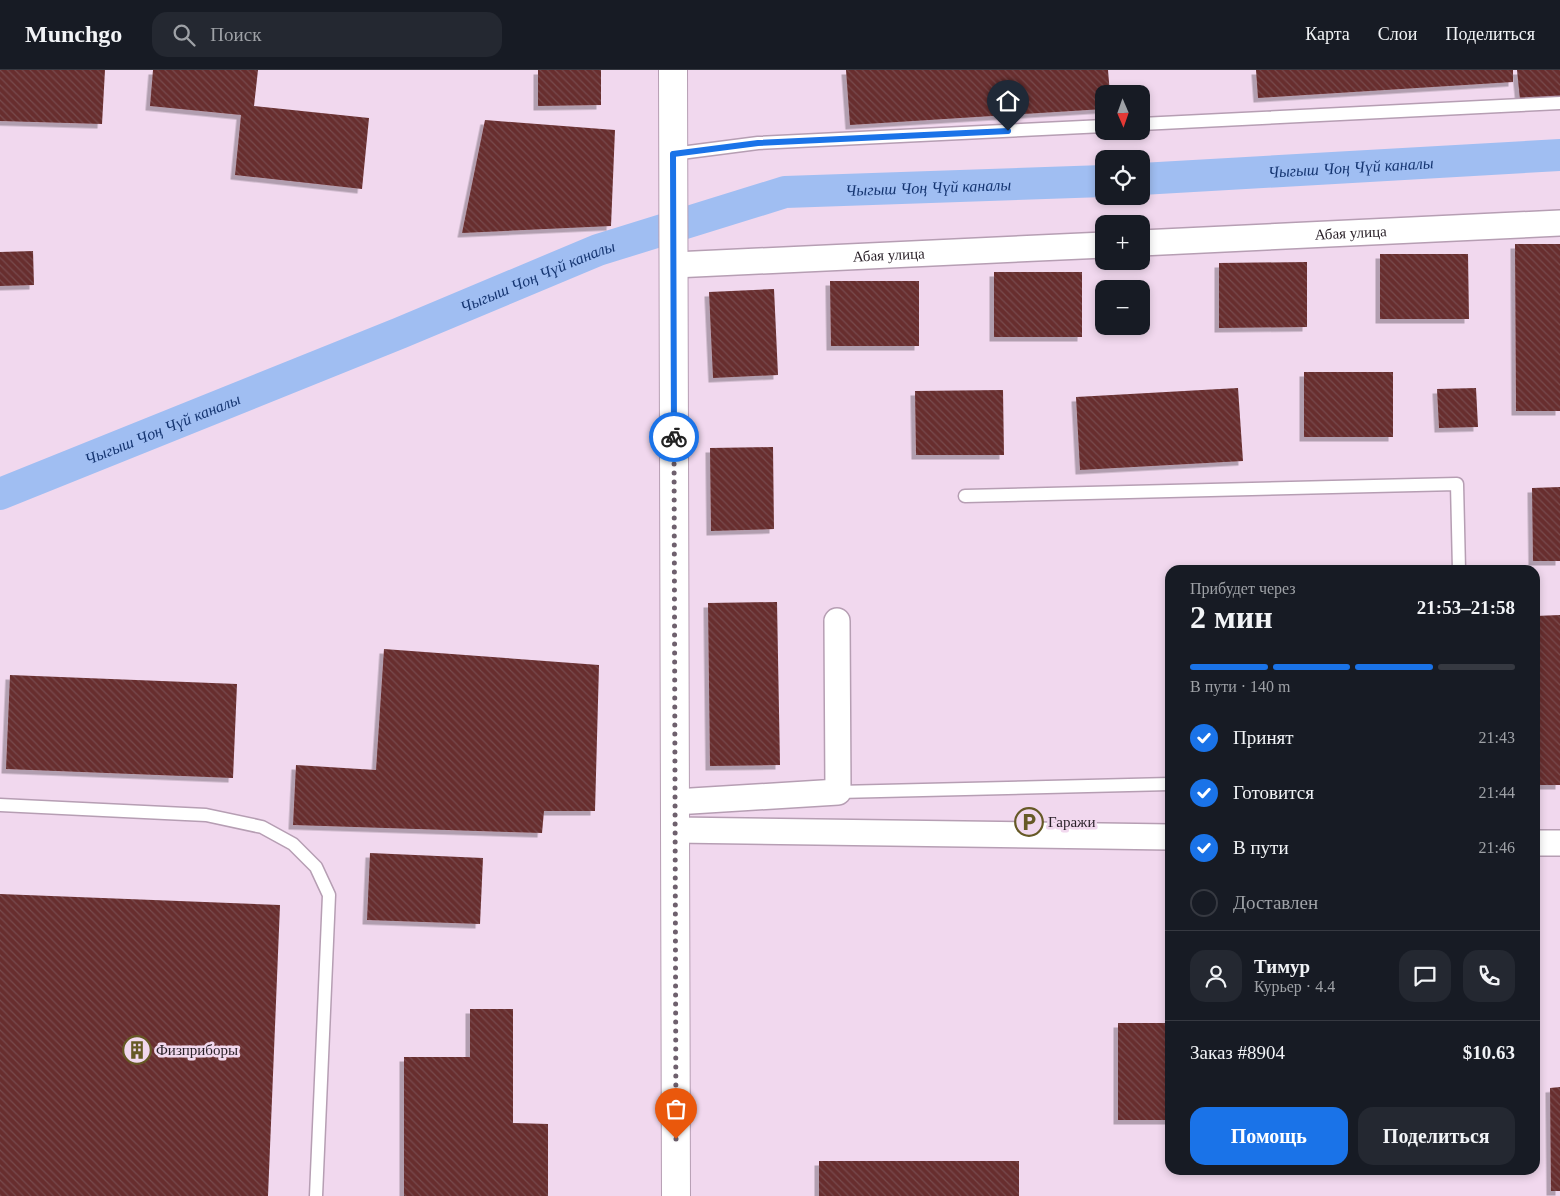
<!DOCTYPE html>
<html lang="ru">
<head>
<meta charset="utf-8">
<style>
  :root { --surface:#171b24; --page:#242831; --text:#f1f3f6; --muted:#9ea1a6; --line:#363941; --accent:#1a73e8 }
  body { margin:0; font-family:Georgia,serif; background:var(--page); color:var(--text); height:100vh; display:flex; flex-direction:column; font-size:19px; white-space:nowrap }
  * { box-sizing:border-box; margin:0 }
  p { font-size:16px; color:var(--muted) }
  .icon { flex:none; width:28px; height:28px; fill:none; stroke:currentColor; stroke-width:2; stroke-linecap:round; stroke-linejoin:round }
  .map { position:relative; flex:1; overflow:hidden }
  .details { position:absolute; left:1165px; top:495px; width:375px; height:610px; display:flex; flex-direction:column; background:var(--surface); border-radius:15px; box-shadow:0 2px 8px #0003 }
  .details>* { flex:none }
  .needle { width:32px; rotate:178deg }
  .buttons { position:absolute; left:1095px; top:15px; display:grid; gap:10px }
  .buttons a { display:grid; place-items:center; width:55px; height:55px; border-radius:10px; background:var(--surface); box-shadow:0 2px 8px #0003; font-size:25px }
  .pin { position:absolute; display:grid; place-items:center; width:42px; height:42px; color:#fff; margin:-51px -21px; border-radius:50% 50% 50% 0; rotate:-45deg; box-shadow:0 0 5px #0007 }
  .pin .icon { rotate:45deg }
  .courier { position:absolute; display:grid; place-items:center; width:50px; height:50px; margin:-25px; border:4px solid #1a73e8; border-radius:50%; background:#fff; color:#222; box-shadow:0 1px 6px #0007 }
  .summary em { font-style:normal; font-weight:600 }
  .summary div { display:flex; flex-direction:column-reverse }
  .summary { display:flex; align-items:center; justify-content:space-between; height:85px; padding:0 25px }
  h1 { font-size:32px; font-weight:600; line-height:38px }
  .bar { display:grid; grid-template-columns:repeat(4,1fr); gap:8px 5px; align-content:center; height:60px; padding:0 25px }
  .bar i { height:6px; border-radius:4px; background:var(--line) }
  .bar .active { background:var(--accent) }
  .bar p { grid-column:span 4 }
  .line { display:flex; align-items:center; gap:12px; padding:0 25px; border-top:1px solid var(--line) }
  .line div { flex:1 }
  .round { display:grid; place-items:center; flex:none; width:52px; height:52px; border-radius:15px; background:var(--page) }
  ol { padding:0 25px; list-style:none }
  li { display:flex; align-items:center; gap:15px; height:55px }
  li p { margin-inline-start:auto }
  li .icon { padding:5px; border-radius:50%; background:var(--accent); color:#fff; stroke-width:4 }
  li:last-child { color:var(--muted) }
  li i { width:28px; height:28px; border:2px solid var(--line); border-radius:50% }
  .primary-button { display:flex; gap:10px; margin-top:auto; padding:10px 25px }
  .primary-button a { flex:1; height:58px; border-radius:15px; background:var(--accent); color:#fff; font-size:20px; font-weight:600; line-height:58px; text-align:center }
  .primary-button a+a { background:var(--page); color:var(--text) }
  header { display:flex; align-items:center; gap:30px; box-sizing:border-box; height:70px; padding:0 25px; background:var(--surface); border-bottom:1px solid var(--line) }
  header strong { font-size:24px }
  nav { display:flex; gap:28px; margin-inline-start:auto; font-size:18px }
  .search { width:350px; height:45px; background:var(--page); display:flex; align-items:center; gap:12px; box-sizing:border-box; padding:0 18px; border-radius:15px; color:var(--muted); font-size:19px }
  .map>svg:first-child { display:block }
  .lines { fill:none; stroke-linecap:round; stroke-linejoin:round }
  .canal { stroke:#a0bef2; stroke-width:32 }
  .building { fill:url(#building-back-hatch); filter:url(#shadow) }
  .service-casing { stroke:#b69eb3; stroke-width:15 }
  .minor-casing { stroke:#b69eb3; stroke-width:28 }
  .tertiary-casing { stroke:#b69eb3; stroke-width:30 }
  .service { stroke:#fff; stroke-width:12 }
  .minor { stroke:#fff; stroke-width:25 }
  .tertiary { stroke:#fff; stroke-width:28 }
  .done { stroke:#6e606d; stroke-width:5; stroke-dasharray:0 9 }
  .route { stroke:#1a73e8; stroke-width:6 }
  .labels { text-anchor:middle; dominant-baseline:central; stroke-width:5; stroke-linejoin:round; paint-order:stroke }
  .street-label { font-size:15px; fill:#281f27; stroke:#f1d8ee }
  .poi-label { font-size:15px; fill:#281f27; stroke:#f1d8ee; text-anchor:start }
  .water-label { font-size:16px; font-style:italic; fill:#153571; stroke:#f1d8ee }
</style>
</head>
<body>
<header>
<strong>Munchgo</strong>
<div class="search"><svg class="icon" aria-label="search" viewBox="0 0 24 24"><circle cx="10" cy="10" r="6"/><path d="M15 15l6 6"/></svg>Поиск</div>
<nav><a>Карта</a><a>Слои</a><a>Поделиться</a></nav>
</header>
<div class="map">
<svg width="1560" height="1126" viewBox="0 0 1560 1126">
  <defs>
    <pattern id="building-back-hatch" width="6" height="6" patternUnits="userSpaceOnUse" patternTransform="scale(1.25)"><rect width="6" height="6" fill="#672e2f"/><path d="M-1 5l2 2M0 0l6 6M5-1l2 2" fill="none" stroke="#784a4c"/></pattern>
    <filter id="shadow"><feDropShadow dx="-4.5" dy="4.5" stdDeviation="0" flood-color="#0004"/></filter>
  </defs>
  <rect width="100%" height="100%" fill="#f1d8ee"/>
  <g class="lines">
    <!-- canal -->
    <g class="canal">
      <path id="s1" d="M1141,109L1560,85"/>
      <path id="s2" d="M0,424L400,263L598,180L785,122L1104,111"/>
    </g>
  </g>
  <!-- building -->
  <path class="building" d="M0,0H105L102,54L0,51Z
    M153,0H258L254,36L369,48L362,119L235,105L241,45L150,36Z
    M538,0H601V35L538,36Z
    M846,0H1108L1110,24H1104V39L850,55Z
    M1256,0H1513V12L1258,28Z
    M1517,0H1560V26L1520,30Z
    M485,50L615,60L611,156L462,163Z
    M1515,174H1560V341H1516Z
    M33,181L34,215L0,216V182Z
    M1380,184H1468L1469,249H1380Z
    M1307,192V257L1219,258V193Z
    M994,202H1082V267H994Z
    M830,211H919V276H831Z
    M774,219L778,305L713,308L709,222Z
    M1304,302H1393V367H1304Z
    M1238,318L1243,391L1080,400L1076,327Z
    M1476,318L1478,357L1439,358L1437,319Z
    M1003,320L1004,385H916L915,321Z
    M773,377L774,459L711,461L710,378Z
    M1560,417V491H1533L1532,418Z
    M777,532L780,695L710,696L708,533Z
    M1560,545V715H1535V546Z
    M384,579L599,595L595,741H544L542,763L293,755L296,695L376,700Z
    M10,605L237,614L233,708L6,699Z
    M370,783L483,788L480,854L367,850Z
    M0,824L280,835L268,1126H0Z
    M470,939H513V1053L548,1054V1126H404V987H470Z
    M1118,953H1170V1050H1118Z
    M1560,1017V1121H1551L1550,1018Z
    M819,1091H1019V1126H819Z"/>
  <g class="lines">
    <defs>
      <path id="service" d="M1141,54L1560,33
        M673,84L758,73L1104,56
        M965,426L1457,414L1459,500
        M838,722L1170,714
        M0,735L206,745L262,757L293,774L316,797L329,825L316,1126"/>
      <g id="minor">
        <path id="s3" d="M1141,173L1560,153"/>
        <path id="s4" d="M674,195L1104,175"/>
        <path d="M675,732L838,722L837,551"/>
        <path d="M675,760L1170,767"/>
        <path d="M1535,773H1560"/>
      </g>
      <path id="tertiary" d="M673,0L676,1126"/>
    </defs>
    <!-- service casing -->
    <use href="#service" class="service-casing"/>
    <!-- minor casing -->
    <use href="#minor" class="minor-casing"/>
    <!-- tertiary casing -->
    <use href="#tertiary" class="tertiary-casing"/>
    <!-- service -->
    <use href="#service" class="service"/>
    <!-- minor -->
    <use href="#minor" class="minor"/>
    <!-- tertiary -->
    <use href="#tertiary" class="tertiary"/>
  </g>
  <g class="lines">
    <!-- done -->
    <path class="done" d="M674,367L676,1069"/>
    <!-- route -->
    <path class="route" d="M674,367L673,84L758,73L1008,61"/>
  </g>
  <!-- icons -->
  <defs>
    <symbol id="parking-ring" viewBox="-11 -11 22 22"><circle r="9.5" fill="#f1d8ee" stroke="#665926" stroke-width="1.5"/><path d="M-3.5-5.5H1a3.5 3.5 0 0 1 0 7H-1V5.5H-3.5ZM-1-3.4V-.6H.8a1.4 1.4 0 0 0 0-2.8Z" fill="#665926"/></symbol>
    <symbol id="building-ring" viewBox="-11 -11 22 22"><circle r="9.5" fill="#f1d8ee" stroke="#665926" stroke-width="1.5"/><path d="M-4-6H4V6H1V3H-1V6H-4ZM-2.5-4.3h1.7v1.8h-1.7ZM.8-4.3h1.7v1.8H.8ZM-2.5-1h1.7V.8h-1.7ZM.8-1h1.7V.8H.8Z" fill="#665926"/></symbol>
  </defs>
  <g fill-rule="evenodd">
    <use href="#parking-ring" x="1013" y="736" width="32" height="32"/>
    <use href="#building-ring" x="121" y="964" width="32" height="32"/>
  </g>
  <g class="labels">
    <!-- street labels -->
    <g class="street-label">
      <text stroke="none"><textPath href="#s3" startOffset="210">Абая улица</textPath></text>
      <text stroke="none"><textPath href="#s4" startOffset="215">Абая улица</textPath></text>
    </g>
    <!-- poi labels -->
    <g class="poi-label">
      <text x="1048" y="752">Гаражи</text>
      <text x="156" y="980">Физприборы</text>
    </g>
    <!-- water labels -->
    <g class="water-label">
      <text stroke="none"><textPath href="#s1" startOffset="210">Чыгыш Чоң Чүй каналы</textPath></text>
      <text stroke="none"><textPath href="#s2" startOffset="985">Чыгыш Чоң Чүй каналы</textPath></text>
      <text stroke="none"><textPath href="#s2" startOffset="580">Чыгыш Чоң Чүй каналы</textPath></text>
      <text stroke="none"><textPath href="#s2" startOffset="175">Чыгыш Чоң Чүй каналы</textPath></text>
    </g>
  </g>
</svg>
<div class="buttons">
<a><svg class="needle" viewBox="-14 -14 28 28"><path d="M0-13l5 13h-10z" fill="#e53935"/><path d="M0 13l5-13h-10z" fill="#9ea1a6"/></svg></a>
<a><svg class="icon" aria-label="locate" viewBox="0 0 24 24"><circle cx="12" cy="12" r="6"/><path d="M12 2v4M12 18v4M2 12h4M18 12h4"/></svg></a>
<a>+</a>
<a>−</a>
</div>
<div class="pin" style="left:676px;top:1069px;background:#ea580c"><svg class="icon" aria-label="bag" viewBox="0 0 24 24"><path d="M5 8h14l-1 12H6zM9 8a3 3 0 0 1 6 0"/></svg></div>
<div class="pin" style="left:1008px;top:61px;background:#1f2937"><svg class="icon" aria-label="home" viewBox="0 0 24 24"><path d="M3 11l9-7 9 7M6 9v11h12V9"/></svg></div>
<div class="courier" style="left:674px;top:367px"><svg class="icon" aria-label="bike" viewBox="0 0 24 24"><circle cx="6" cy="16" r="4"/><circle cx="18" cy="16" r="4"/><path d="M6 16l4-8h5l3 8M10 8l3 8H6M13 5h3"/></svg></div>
<section class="details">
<div class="summary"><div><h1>2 мин</h1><p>Прибудет через</p></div><em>21:53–21:58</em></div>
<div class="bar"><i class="active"></i><i class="active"></i><i class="active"></i><i></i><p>В пути · 140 m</p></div>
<ol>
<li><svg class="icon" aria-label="check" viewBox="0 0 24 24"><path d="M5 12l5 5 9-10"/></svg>Принят<p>21:43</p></li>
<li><svg class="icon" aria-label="check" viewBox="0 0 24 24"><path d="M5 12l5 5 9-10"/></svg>Готовится<p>21:44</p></li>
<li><svg class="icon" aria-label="check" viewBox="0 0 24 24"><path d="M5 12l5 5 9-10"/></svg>В пути<p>21:46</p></li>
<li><i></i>Доставлен</li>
</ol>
<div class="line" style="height:90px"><a class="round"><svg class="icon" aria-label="person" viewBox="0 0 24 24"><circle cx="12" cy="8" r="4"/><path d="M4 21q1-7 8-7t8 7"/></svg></a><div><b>Тимур</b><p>Курьер · 4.4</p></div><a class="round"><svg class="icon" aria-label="chat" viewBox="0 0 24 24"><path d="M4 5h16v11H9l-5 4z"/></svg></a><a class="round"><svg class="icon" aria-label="phone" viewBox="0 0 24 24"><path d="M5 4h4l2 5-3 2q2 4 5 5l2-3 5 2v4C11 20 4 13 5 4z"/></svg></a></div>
<div class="line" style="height:65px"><div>Заказ #8904</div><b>$10.63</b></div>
<div class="primary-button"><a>Помощь</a><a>Поделиться</a></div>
</section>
</div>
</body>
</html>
